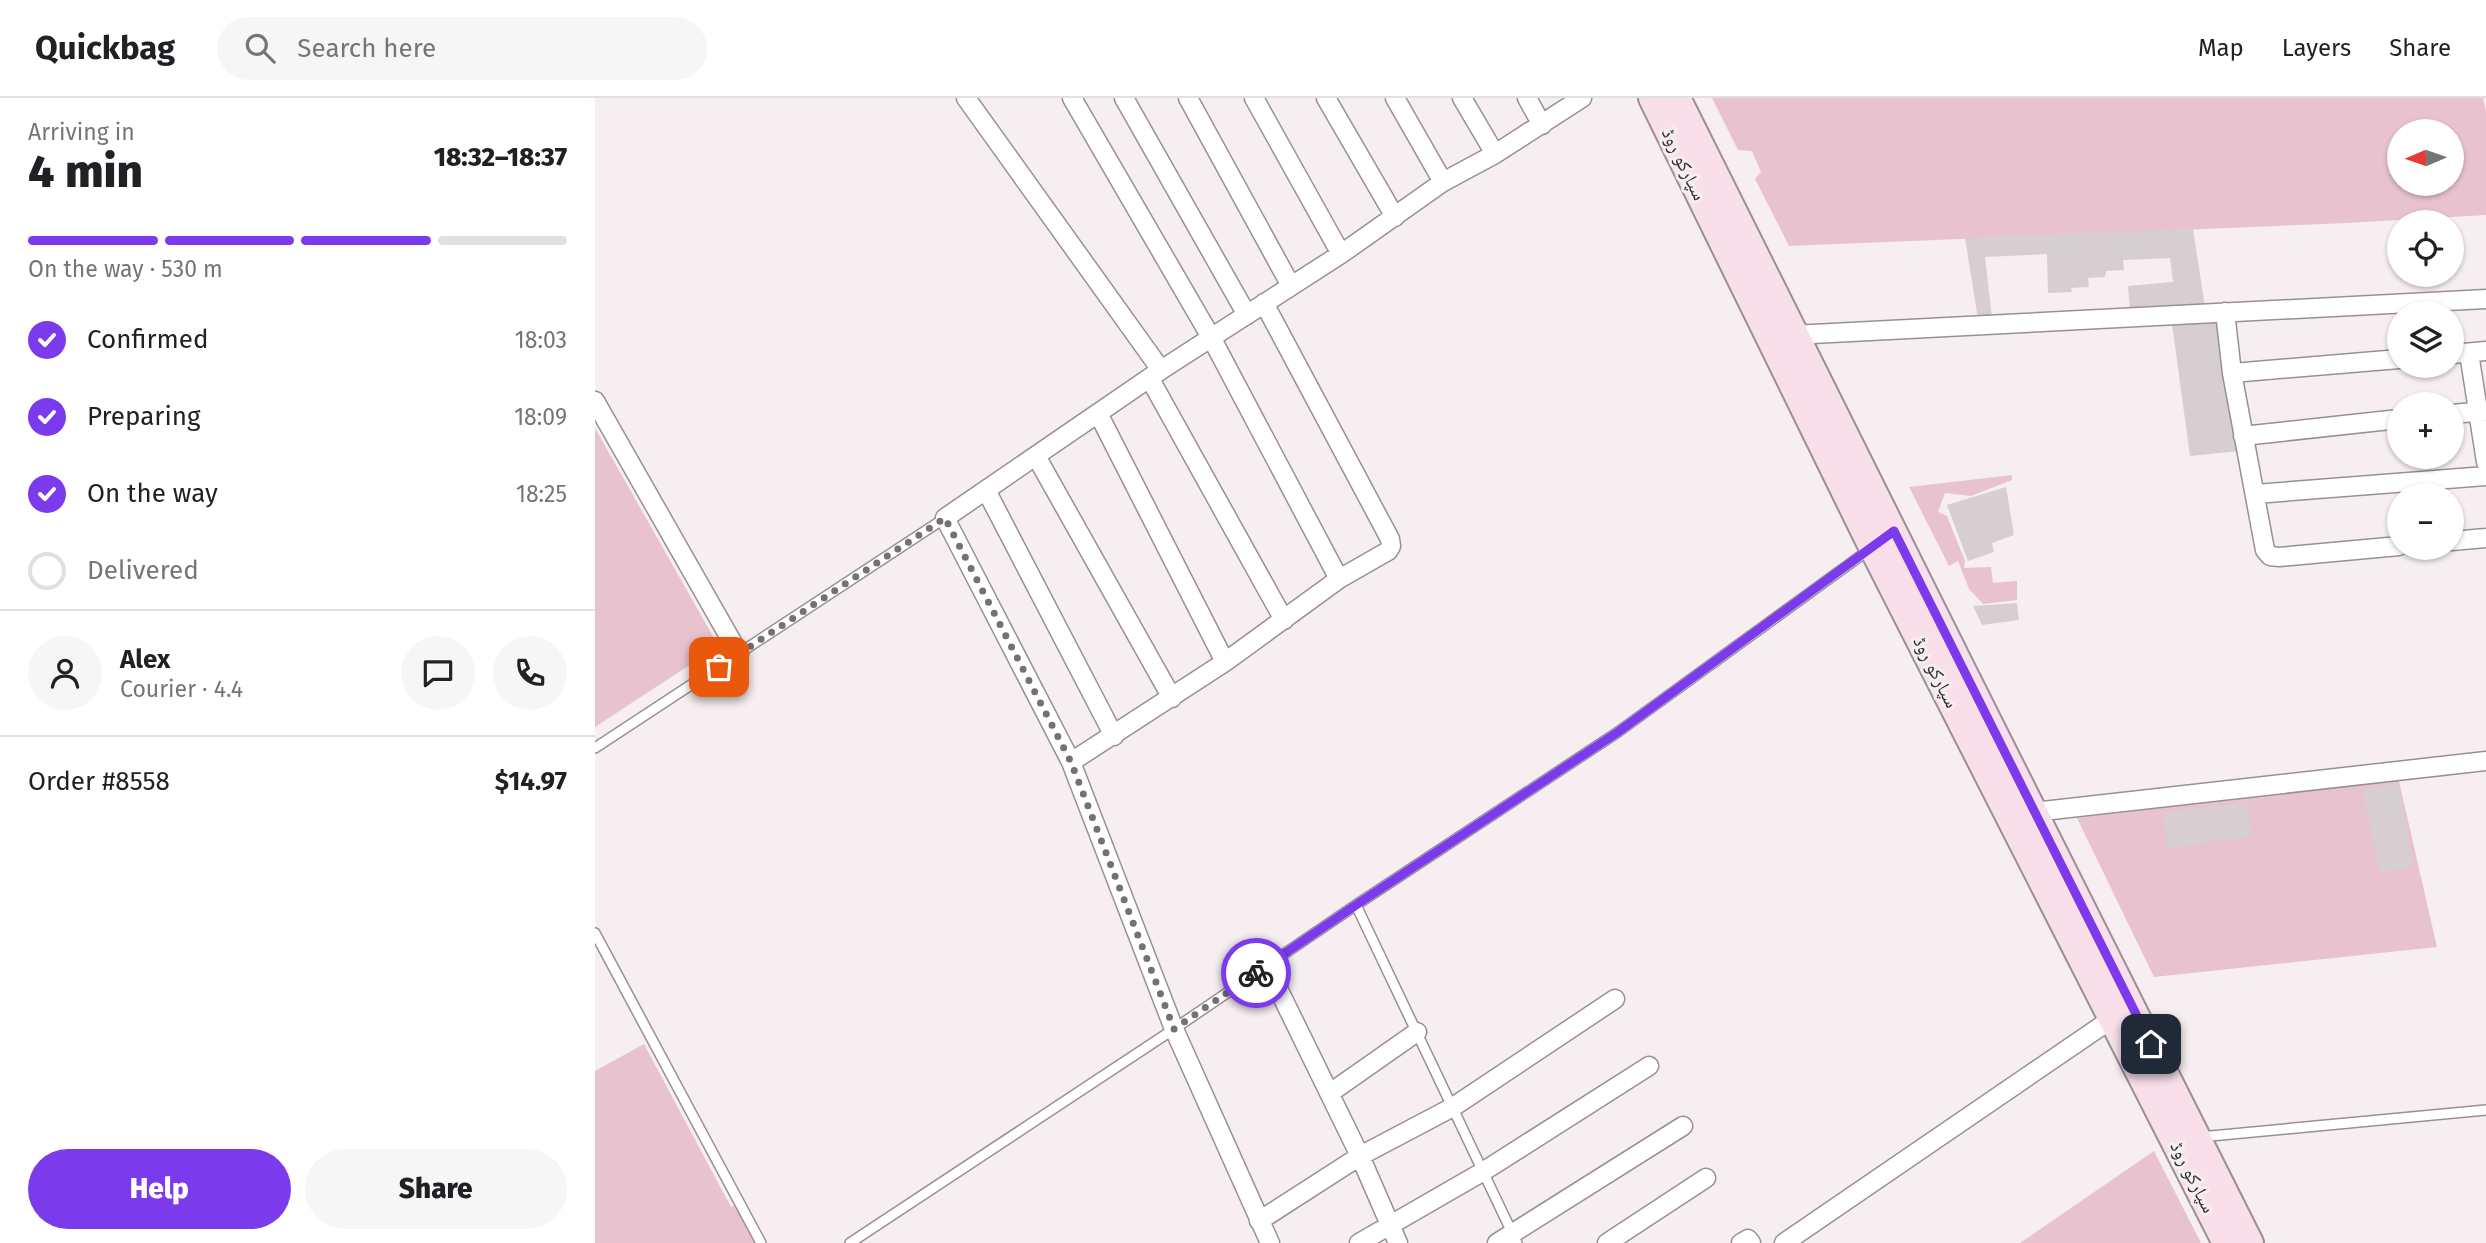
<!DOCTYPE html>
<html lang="en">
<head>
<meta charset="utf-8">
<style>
  :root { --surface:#fff; --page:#f6f6f6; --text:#202124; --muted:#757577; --line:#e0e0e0; --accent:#7c3aed }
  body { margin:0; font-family:"Fira Sans","Noto Naskh Arabic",sans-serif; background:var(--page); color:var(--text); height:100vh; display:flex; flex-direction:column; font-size:26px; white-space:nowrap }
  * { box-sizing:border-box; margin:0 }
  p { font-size:23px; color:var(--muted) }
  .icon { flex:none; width:38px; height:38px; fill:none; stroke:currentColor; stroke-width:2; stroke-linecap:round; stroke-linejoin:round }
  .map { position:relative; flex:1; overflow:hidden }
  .side { display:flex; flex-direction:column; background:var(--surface); width:595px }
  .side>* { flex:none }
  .needle { width:46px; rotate:268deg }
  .controls { position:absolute; left:1792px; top:21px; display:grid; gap:14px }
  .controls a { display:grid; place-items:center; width:77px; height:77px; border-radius:50%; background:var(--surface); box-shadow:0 2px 5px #0004; font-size:35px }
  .pin { position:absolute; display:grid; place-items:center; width:60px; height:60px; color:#fff; margin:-30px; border-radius:14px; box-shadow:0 4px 10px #0006 }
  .courier { position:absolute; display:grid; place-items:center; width:70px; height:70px; margin:-35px; border:5px solid #7c3aed; border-radius:50%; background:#fff; color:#222; box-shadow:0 2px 9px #0007 }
  .headline em { font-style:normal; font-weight:800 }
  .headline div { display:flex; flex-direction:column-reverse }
  .headline { display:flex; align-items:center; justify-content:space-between; height:119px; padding:0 28px }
  h1 { font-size:46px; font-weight:800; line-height:52px }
  .bar { display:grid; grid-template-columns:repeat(4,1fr); gap:10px 7px; align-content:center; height:84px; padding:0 28px }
  .bar i { height:9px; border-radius:5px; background:var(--line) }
  .bar .selected { background:var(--accent) }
  .bar p { grid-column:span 4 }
  .line { display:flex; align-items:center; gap:18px; padding:0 28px; border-top:2px solid var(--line) }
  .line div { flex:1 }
  .round { display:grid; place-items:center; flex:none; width:74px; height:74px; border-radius:37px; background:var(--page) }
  ol { padding:0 28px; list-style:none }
  li { display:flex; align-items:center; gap:21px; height:77px }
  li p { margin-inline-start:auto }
  li .icon { padding:7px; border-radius:50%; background:var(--accent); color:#fff; stroke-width:4 }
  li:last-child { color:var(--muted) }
  li i { width:38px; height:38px; border:4px solid var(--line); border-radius:50% }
  .cta { display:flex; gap:14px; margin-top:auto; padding:14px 28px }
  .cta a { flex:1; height:80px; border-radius:42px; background:var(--accent); color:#fff; font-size:28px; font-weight:800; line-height:80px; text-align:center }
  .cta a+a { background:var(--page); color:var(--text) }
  header { display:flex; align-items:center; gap:42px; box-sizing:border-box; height:98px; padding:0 35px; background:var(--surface); border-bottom:2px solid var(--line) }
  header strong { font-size:33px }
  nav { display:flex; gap:38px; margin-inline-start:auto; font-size:24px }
  .search { width:490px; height:63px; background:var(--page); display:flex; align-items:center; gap:18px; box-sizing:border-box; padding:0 24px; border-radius:38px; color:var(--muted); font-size:26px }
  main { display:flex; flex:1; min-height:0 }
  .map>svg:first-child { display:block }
  .green { fill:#e9c2d0; fill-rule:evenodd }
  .building { fill:#d6ced1 }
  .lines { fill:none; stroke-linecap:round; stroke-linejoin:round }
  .lane-casing { stroke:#989093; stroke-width:12 }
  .street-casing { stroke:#989093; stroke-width:21 }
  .secondary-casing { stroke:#989093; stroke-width:30 }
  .lane { stroke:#fff; stroke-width:9 }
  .street { stroke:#fff; stroke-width:18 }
  .secondary { stroke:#f8dfe9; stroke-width:26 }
  .done { stroke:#757072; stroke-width:7; stroke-dasharray:0 12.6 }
  .route { stroke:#7c3aed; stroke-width:9 }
  .labels { text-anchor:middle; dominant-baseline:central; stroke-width:6; stroke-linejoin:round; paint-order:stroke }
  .street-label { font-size:19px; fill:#2f2c2d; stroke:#f6eef1 }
</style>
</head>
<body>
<header>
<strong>Quickbag</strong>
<div class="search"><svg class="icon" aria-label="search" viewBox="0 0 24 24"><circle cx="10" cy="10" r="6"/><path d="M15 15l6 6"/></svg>Search here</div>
<nav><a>Map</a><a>Layers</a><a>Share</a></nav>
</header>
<main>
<section class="side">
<div class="headline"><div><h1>4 min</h1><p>Arriving in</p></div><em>18:32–18:37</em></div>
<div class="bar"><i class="selected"></i><i class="selected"></i><i class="selected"></i><i></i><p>On the way · 530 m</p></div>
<ol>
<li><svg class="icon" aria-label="check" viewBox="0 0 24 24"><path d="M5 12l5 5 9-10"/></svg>Confirmed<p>18:03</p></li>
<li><svg class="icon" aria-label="check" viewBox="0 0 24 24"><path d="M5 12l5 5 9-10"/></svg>Preparing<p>18:09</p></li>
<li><svg class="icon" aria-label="check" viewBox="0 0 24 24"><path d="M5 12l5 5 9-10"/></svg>On the way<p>18:25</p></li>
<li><i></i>Delivered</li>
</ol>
<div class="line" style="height:126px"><a class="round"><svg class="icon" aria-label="person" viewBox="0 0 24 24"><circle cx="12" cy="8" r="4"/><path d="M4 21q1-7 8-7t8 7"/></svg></a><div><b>Alex</b><p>Courier · 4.4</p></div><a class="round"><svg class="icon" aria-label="chat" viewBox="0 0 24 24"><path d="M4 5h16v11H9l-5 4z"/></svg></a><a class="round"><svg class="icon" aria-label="phone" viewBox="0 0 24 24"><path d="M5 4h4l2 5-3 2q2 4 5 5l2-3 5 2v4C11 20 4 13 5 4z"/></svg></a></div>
<div class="line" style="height:91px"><div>Order #8558</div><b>$14.97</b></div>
<div class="cta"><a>Help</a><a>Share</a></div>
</section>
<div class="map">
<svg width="1891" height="1145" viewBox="0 0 1891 1145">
  <rect width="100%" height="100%" fill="#f6eef1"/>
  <!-- green -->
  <path class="green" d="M1117,0H1888L1891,14V117L1752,125L1194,148L1160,81L1166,74L1157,53L1143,52ZM1804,33H1857V86H1804Z
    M0,330L119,540V551L0,629Z
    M1417,377V382L1376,398L1350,395L1343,414L1352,418L1370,463L1369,470L1396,469L1398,485L1422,483V502L1388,506L1374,491L1363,463L1354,468L1314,389Z
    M1803,679L1842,849L1559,879L1482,720Z
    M49,946L136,1109L141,1107L160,1145H0V973Z
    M1559,1053L1606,1145H1425Z"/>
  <!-- building -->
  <path class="building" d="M1598,131L1610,209L1535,212L1533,188L1578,184L1575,160L1528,162L1529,172L1511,173L1510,179L1493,180L1494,189L1476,190L1477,194L1453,195L1452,156L1390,159L1397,220L1383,221L1370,140Z
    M1624,223L1645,353L1595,358L1577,226Z
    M1411,389L1419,437L1397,445L1399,454L1373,463L1352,407Z
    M1422,505L1424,522L1387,527L1378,508Z
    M1803,685L1819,768L1785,775L1768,692Z
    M1651,704L1657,738L1573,750L1568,715Z"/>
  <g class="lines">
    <defs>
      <path id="lane" d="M0,650L350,420
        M761,807L922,1145
        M0,835L166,1145
        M1605,1039L1891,1012
        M255,1145L579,931L761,807L1023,634L1275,451"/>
      <path id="street" d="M371,0L566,272
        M477,0L617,241L744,481
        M529,0L652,217
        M593,0L696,188
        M659,0L746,156
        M731,0L800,119
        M800,0L848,84
        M867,0L900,56
        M932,0L947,27
        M1630,214L1637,275L1670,452L1675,458L1684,459L1804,448
        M1198,237L1891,201
        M1874,255L1891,364
        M1857,256L1891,253
        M1637,275L1804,261
        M555,281L689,522
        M0,303L144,556
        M1857,316L1891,313
        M504,317L630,564
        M1648,338L1804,321
        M441,358L577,600
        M391,392L519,638
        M1660,396L1891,378
        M1857,443L1891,440
        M476,664L630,564L744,481L793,453L796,448L795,441L669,205
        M1439,714L1891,663
        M672,868L765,1058L803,1145
        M735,995L822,934
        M664,1123L765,1058L858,1009L1020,901
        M675,1145L579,931L476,664L350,420L566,272L746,156L848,84L900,56L987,0
        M764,1145L889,1073L1054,968
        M902,1145L1088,1028
        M1012,1145L1111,1080
        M1146,1145L1153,1141L1156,1145
        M1189,1145L1518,920"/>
      <path id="secondary" d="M1057,0L1277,449L1631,1145
        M1082,0C1270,383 1465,763 1655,1145"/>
    </defs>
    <!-- lane casing -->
    <use href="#lane" class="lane-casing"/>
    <!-- street casing -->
    <use href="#street" class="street-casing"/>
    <!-- secondary casing -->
    <use href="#secondary" class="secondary-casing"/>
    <!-- lane -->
    <use href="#lane" class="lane"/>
    <!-- street -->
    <use href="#street" class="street"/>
    <!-- secondary -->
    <use href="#secondary" class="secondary"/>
  </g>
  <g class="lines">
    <!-- done -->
    <path class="done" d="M124,569L350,420L476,664L579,931L661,875"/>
    <!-- route -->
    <path class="route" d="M661,875L761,807L1023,634L1299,433L1556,946"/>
  </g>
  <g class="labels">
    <!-- street labels -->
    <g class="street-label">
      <text transform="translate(1089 66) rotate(64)">سپارکو روڈ</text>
      <text transform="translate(1341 574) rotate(63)">سپارکو روڈ</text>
      <text transform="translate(1598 1079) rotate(63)">سپارکو روڈ</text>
    </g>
  </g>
</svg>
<div class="controls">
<a><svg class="needle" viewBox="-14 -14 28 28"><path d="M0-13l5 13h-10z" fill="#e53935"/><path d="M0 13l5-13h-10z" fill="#757577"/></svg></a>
<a><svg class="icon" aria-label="locate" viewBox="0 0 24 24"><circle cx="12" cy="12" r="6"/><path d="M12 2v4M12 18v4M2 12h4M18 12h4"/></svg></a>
<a><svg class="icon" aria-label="layers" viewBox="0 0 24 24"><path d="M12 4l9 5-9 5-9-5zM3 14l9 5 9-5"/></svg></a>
<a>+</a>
<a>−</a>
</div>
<div class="pin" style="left:124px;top:569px;background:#ea580c"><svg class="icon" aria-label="bag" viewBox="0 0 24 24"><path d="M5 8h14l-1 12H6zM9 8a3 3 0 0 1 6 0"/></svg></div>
<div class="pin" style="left:1556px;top:946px;background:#1f2937"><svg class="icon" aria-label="home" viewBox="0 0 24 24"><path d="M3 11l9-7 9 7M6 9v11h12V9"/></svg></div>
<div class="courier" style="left:661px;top:875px"><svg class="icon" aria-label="bike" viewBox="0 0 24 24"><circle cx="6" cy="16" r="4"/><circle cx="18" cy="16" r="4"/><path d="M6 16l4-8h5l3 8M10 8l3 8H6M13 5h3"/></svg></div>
</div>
</main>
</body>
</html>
